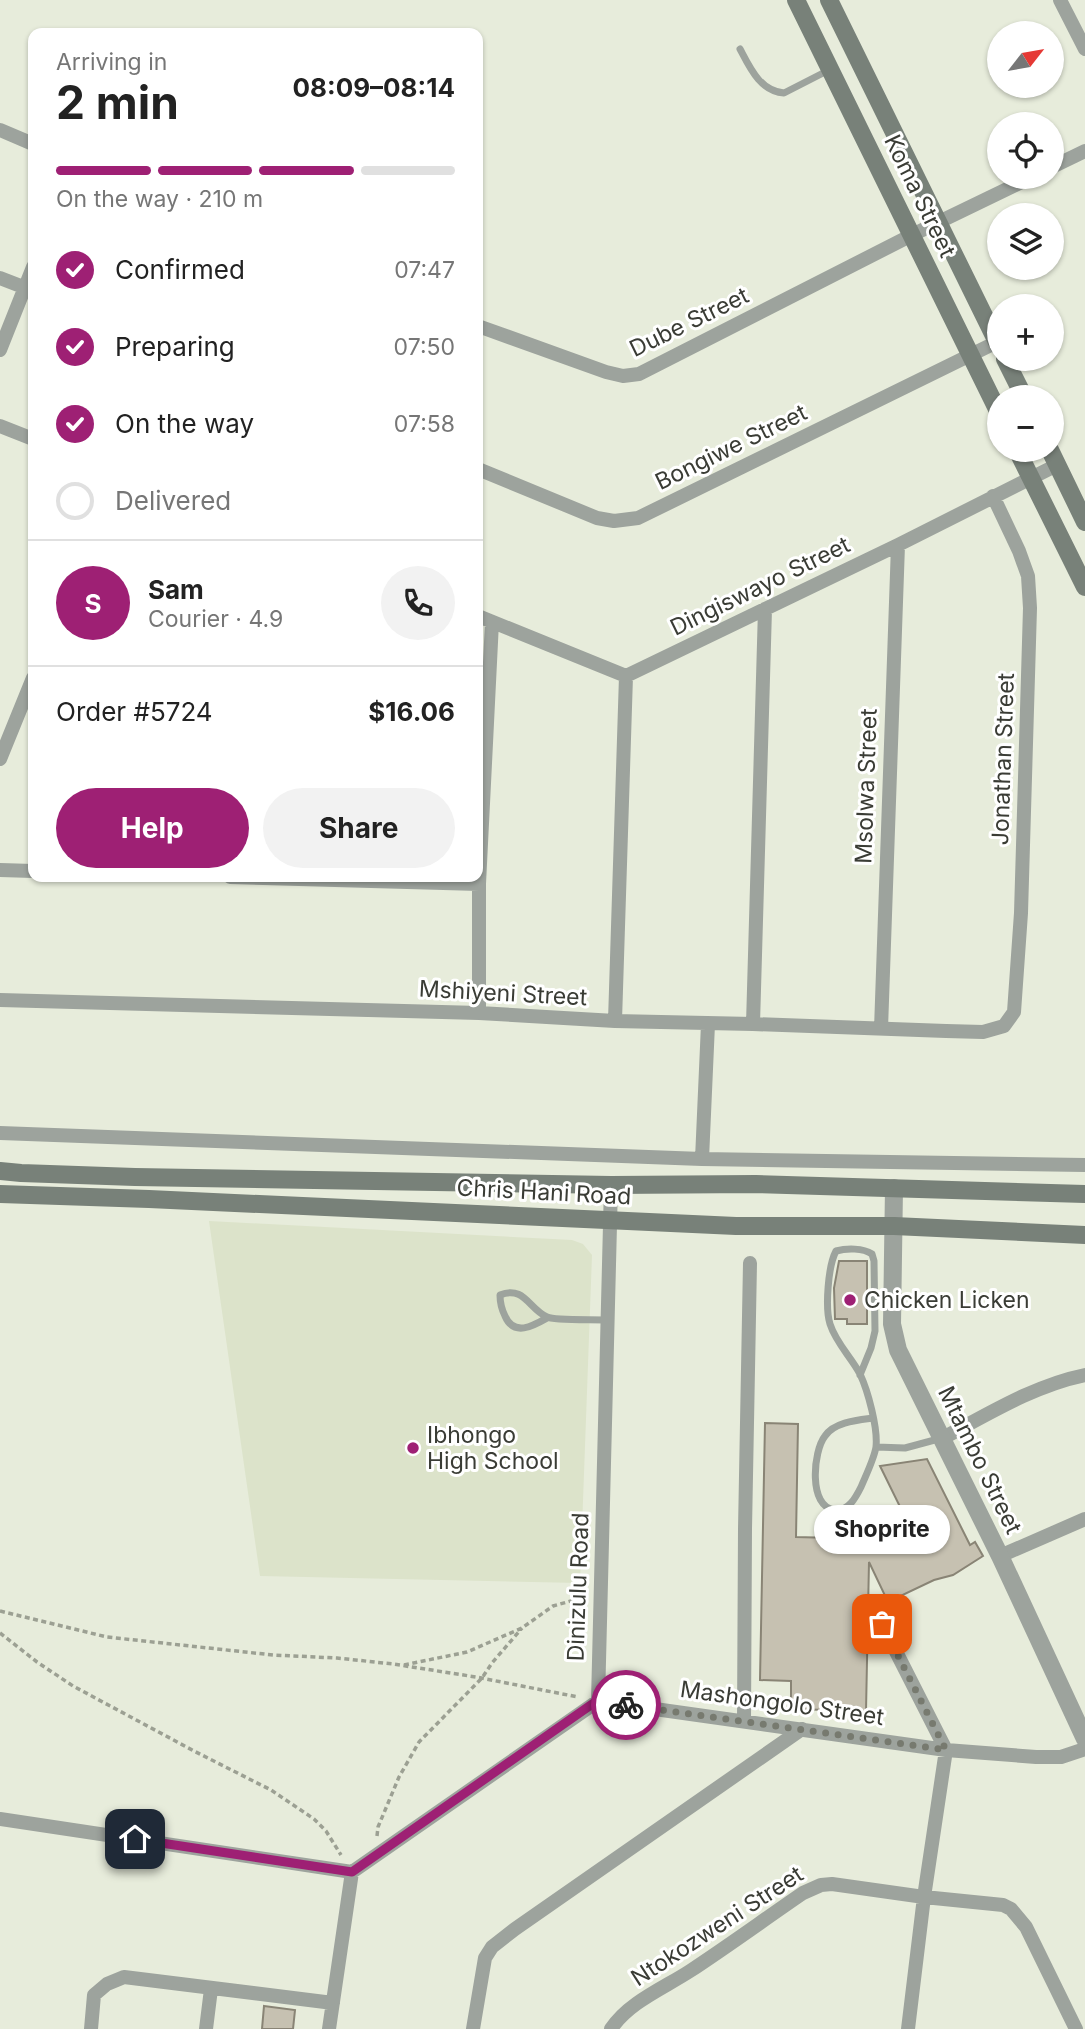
<!DOCTYPE html>
<html lang="en">
<head>
<meta charset="utf-8">
<style>
  :root { --surface:#fff; --page:#f2f2f2; --text:#222; --muted:#767676; --line:#e0e0e0; --accent:#9e2074 }
  body { margin:0; font-family:Inter,sans-serif; background:var(--page); color:var(--text); height:100vh; display:flex; flex-direction:column; font-size:26px; white-space:nowrap }
  * { box-sizing:border-box; margin:0 }
  p { font-size:23px; color:var(--muted) }
  .icon { flex:none; width:38px; height:38px; fill:none; stroke:currentColor; stroke-width:2; stroke-linecap:round; stroke-linejoin:round }
  .map { position:relative; flex:1; overflow:hidden }
  .drawer { position:absolute; left:28px; top:28px; width:455px; height:854px; display:flex; flex-direction:column; background:var(--surface); border-radius:14px; box-shadow:0 2px 5px #0004 }
  .drawer>* { flex:none }
  .needle { width:46px; rotate:59deg }
  .fabs { position:absolute; left:987px; top:21px; display:grid; gap:14px }
  .fabs a { display:grid; place-items:center; width:77px; height:77px; border-radius:50%; background:var(--surface); box-shadow:0 2px 5px #0004; font-size:35px }
  .pin { position:absolute; display:grid; place-items:center; width:60px; height:60px; color:#fff; margin:-30px; border-radius:14px; box-shadow:0 4px 10px #0006 }
  .courier { position:absolute; display:grid; place-items:center; width:70px; height:70px; margin:-35px; border:5px solid #9e2074; border-radius:50%; background:#fff; color:#222; box-shadow:0 2px 9px #0007 }
  .bubble { position:absolute; height:49px; border-radius:24px; background:var(--surface); box-shadow:0 2px 5px #0004; font-size:23px; font-weight:700; line-height:49px; text-align:center }
  .overview em { font-style:normal; font-weight:700 }
  .overview div { display:flex; flex-direction:column-reverse }
  .overview { display:flex; align-items:center; justify-content:space-between; height:119px; padding:0 28px }
  h1 { font-size:46px; font-weight:700; line-height:52px }
  .bar { display:grid; grid-template-columns:repeat(4,1fr); gap:10px 7px; align-content:center; height:84px; padding:0 28px }
  .bar i { height:9px; border-radius:5px; background:var(--line) }
  .bar .current { background:var(--accent) }
  .bar p { grid-column:span 4 }
  .line { display:flex; align-items:center; gap:18px; padding:0 28px; border-top:2px solid var(--line) }
  .line div { flex:1 }
  .round { display:grid; place-items:center; flex:none; width:74px; height:74px; border-radius:37px; background:var(--page) }
  ol { padding:0 28px; list-style:none }
  li { display:flex; align-items:center; gap:21px; height:77px }
  li p { margin-inline-start:auto }
  li .icon { padding:7px; border-radius:50%; background:var(--accent); color:#fff; stroke-width:4 }
  li:last-child { color:var(--muted) }
  li i { width:38px; height:38px; border:4px solid var(--line); border-radius:50% }
  .action { display:flex; gap:14px; margin-top:auto; padding:14px 28px }
  .action a { flex:1; height:80px; border-radius:42px; background:var(--accent); color:#fff; font-size:28px; font-weight:700; line-height:80px; text-align:center }
  .action a+a { background:var(--page); color:var(--text) }
  .map>svg:first-child { display:block }
  .built { fill:#dce3ca }
  .building { fill:#c6c1b1; stroke:#898475; stroke-width:2 }
  .lines { fill:none; stroke-linecap:round; stroke-linejoin:round }
  .path { stroke:#9ca093; stroke-width:3.5; stroke-dasharray:5 3.5; stroke-linecap:butt }
  .service { stroke:#9da39d; stroke-width:7 }
  .minor { stroke:#9da39d; stroke-width:14 }
  .tertiary { stroke:#9da39d; stroke-width:18 }
  .secondary { stroke:#788179; stroke-width:18 }
  .done { stroke:#777a6f; stroke-width:7; stroke-dasharray:0 12.6 }
  .route { stroke:#9e2074; stroke-width:9 }
  .poi-dot { fill:#9e2074; stroke:#fff; stroke-width:2.5 }
  .labels { text-anchor:middle; dominant-baseline:central; stroke-width:6; stroke-linejoin:round; paint-order:stroke }
  .street-label { font-size:23px; fill:#3a3c35; stroke:#fff }
  .poi-label { font-size:23px; fill:#3a3c35; stroke:#fff; text-anchor:start }
</style>
</head>
<body>
<div class="map">
<svg width="1085" height="2029" viewBox="0 0 1085 2029">
  <rect width="100%" height="100%" fill="#e7ecdb"/>
  <!-- built -->
  <path class="built" d="M209,1221L572,1240L583,1244L592,1255L580,1583L260,1576Z"/>
  <!-- building -->
  <path class="building" d="M839,1261H867V1324H847V1319H835L834,1288Z
    M765,1423L798,1424L796,1537L873,1539L908,1523L880,1466L927,1459L970,1545L975,1542L983,1556L953,1575L934,1580L888,1602L869,1562L866,1711L791,1709V1681L760,1680Z
    M264,2006L295,2010L293,2029H262Z"/>
  <g class="lines">
    <!-- path -->
    <path class="path" d="M0,1611L107,1637L273,1655L337,1658L393,1664L476,1677L578,1697
      M0,1633L37,1662L73,1686L194,1751L271,1790L314,1819L326,1831L341,1855
      M404,1665L467,1652L522,1628L553,1606L585,1597
      M377,1836L378,1827L399,1777L419,1742L482,1678L492,1663L522,1628"/>
    <!-- service -->
    <path class="service" d="M740,49C750,68 760,91 784,93L829,70
      M547,1318C533,1326 514,1337 505,1316C501,1308 500,1303 500,1295C524,1285 529,1309 547,1317C555,1321 595,1319 608,1320
      M860,1375L871,1348L875,1331L874,1261L872,1254C863,1248 847,1248 836,1251C828,1266 825,1308 830,1324C836,1343 851,1357 860,1374C868,1391 878,1428 876,1447C874,1459 866,1475 861,1487C856,1497 849,1511 835,1510C808,1508 813,1451 825,1436C834,1422 858,1420 873,1418
      M876,1447L905,1448L942,1438"/>
    <!-- minor -->
    <path class="minor" d="M1060,0L1085,49
      M0,130L33,144
      M1052,167L1085,151
      M0,278L31,290
      M478,326L606,372L623,376L639,374L912,235L1032,177
      M0,350L33,267
      M0,426L33,439
      M478,469L597,518L614,521L638,518L997,342
      M478,616L626,676L898,545L1057,465
      M0,759L33,678
      M0,870L33,871
      M230,877L479,884
      M0,1000L479,1013L615,1021L753,1024L946,1031L983,1032L1004,1026L1014,1012L1021,913L1030,608L1028,576L1019,551L993,496
      M479,1013V884L492,622
      M615,1021L626,676
      M753,1024L765,609
      M881,1029L898,545
      M0,1133L702,1159L1085,1165
      M702,1159L708,1024
      M943,1438C988,1414 1035,1385 1085,1375
      M1000,1556L1085,1519
      M882,1624L946,1750L924,1897L908,2029
      M598,1701L946,1750L1036,1757H1061L1085,1749
      M744,1721L745,1529L750,1263
      M0,1819L352,1872
      M91,2029L94,1995L107,1984L124,1977L333,2003
      M206,2029L211,1989
      M329,2029L352,1872L598,1701L611,1185
      M473,2029L485,1958L492,1947L515,1929L802,1729
      M611,2029C629,2002 664,1988 690,1971C728,1946 765,1919 803,1893L821,1885L832,1884L924,1897L1003,1905L1011,1909L1026,1927L1076,2029"/>
    <!-- tertiary -->
    <path class="tertiary" d="M894,1188L892,1324L898,1350L1000,1556L1085,1739"/>
    <!-- secondary -->
    <path class="secondary" d="M796,0L999,413
      M829,0L999,346
      M1005,359L1024,397
      M1017,450L1085,587
      M1050,450L1085,522
      M0,1171L21,1173L135,1177L611,1185L756,1184L1085,1194
      M0,1194L149,1199L736,1226H894L1085,1235"/>
  </g>
  <g class="lines">
    <!-- done -->
    <path class="done" d="M626,1705L946,1750L882,1624"/>
    <!-- route -->
    <path class="route" d="M135,1839L352,1872L598,1700L626,1705"/>
  </g>
  <!-- markers -->
  <g class="poi-dot">
    <circle cx="850" cy="1300" r="7"/>
    <circle cx="413" cy="1448" r="7"/>
  </g>
  <g class="labels">
    <!-- street labels -->
    <g class="street-label">
      <text transform="translate(920 196) rotate(64)">Koma Street</text>
      <text transform="translate(689 322) rotate(-26)">Dube Street</text>
      <text transform="translate(731 447) rotate(-26)">Bongiwe Street</text>
      <text transform="translate(760 586) rotate(-26)">Dingiswayo Street</text>
      <text transform="translate(1003 759) rotate(-88)">Jonathan Street</text>
      <text transform="translate(866 786) rotate(-88)">Msolwa Street</text>
      <text transform="translate(503 993) rotate(3)">Mshiyeni Street</text>
      <text transform="translate(544 1192) rotate(3)">Chris Hani Road</text>
      <text transform="translate(980 1460) rotate(64)">Mtambo Street</text>
      <text transform="translate(578 1587) rotate(-88)">Dinizulu Road</text>
      <text transform="translate(782 1703) rotate(8)">Mashongolo Street</text>
      <text transform="translate(717 1926) rotate(-33)">Ntokozweni Street</text>
    </g>
    <!-- poi labels -->
    <g class="poi-label">
      <text x="864" y="1300">Chicken Licken</text>
      <text x="427" y="1435">Ibhongo<tspan x="427" dy="26">High School</tspan></text>
    </g>
  </g>
</svg>
<div class="fabs">
<a><svg class="needle" viewBox="-14 -14 28 28"><path d="M0-13l5 13h-10z" fill="#e53935"/><path d="M0 13l5-13h-10z" fill="#767676"/></svg></a>
<a><svg class="icon" aria-label="locate" viewBox="0 0 24 24"><circle cx="12" cy="12" r="6"/><path d="M12 2v4M12 18v4M2 12h4M18 12h4"/></svg></a>
<a><svg class="icon" aria-label="layers" viewBox="0 0 24 24"><path d="M12 4l9 5-9 5-9-5zM3 14l9 5 9-5"/></svg></a>
<a>+</a>
<a>−</a>
</div>
<div class="pin" style="left:882px;top:1624px;background:#ea580c"><svg class="icon" aria-label="bag" viewBox="0 0 24 24"><path d="M5 8h14l-1 12H6zM9 8a3 3 0 0 1 6 0"/></svg></div>
<div class="pin" style="left:135px;top:1839px;background:#1f2937"><svg class="icon" aria-label="home" viewBox="0 0 24 24"><path d="M3 11l9-7 9 7M6 9v11h12V9"/></svg></div>
<div class="courier" style="left:626px;top:1705px"><svg class="icon" aria-label="bike" viewBox="0 0 24 24"><circle cx="6" cy="16" r="4"/><circle cx="18" cy="16" r="4"/><path d="M6 16l4-8h5l3 8M10 8l3 8H6M13 5h3"/></svg></div>
<div class="bubble" style="left:814px;top:1505px;width:136px">Shoprite</div>
<section class="drawer">
<div class="overview"><div><h1>2 min</h1><p>Arriving in</p></div><em>08:09–08:14</em></div>
<div class="bar"><i class="current"></i><i class="current"></i><i class="current"></i><i></i><p>On the way · 210 m</p></div>
<ol>
<li><svg class="icon" aria-label="check" viewBox="0 0 24 24"><path d="M5 12l5 5 9-10"/></svg>Confirmed<p>07:47</p></li>
<li><svg class="icon" aria-label="check" viewBox="0 0 24 24"><path d="M5 12l5 5 9-10"/></svg>Preparing<p>07:50</p></li>
<li><svg class="icon" aria-label="check" viewBox="0 0 24 24"><path d="M5 12l5 5 9-10"/></svg>On the way<p>07:58</p></li>
<li><i></i>Delivered</li>
</ol>
<div class="line" style="height:126px"><b class="round" style="background:var(--accent);color:#fff">S</b><div><b>Sam</b><p>Courier · 4.9</p></div><a class="round"><svg class="icon" aria-label="phone" viewBox="0 0 24 24"><path d="M5 4h4l2 5-3 2q2 4 5 5l2-3 5 2v4C11 20 4 13 5 4z"/></svg></a></div>
<div class="line" style="height:91px"><div>Order #5724</div><b>$16.06</b></div>
<div class="action"><a>Help</a><a>Share</a></div>
</section>
</div>
</body>
</html>
